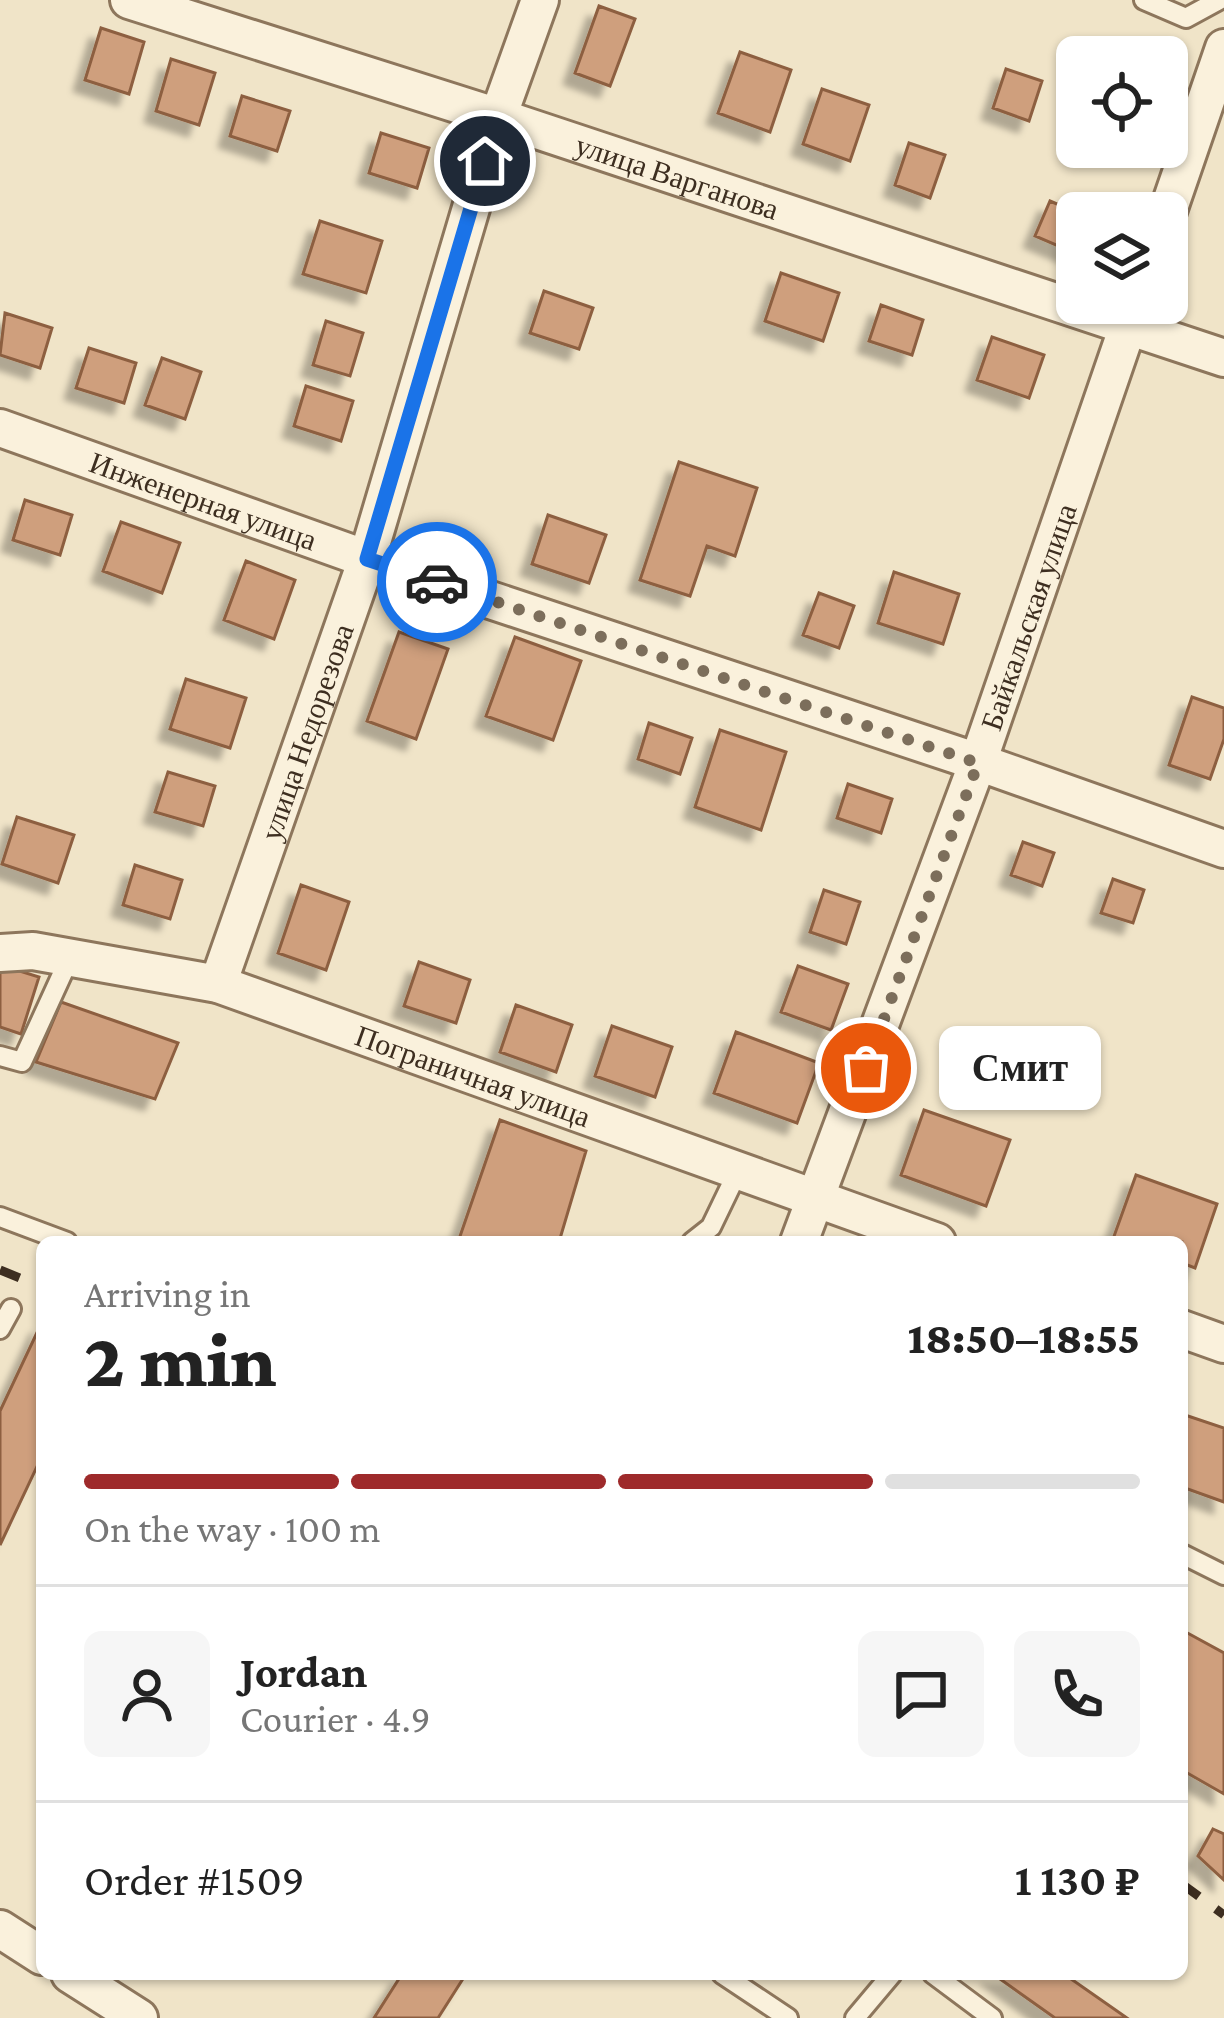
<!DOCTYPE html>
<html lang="en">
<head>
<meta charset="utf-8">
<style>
  :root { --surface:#fff; --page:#f6f6f6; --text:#222; --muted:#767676; --line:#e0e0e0; --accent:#9e2a2b }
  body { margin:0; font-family:"Crimson Pro",serif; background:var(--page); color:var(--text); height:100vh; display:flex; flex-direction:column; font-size:45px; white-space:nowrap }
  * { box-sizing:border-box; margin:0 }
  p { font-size:39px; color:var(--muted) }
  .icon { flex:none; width:66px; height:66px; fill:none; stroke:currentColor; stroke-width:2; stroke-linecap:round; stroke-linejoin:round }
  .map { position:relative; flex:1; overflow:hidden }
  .details { position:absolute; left:36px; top:1236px; width:1152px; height:744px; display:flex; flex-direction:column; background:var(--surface); border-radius:18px; box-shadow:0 3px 9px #0004 }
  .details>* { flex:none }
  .buttons { position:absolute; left:1056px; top:36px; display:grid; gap:24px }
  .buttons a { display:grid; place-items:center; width:132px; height:132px; border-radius:18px; background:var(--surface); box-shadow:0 3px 9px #0004; font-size:60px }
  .pin { position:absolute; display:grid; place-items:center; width:102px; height:102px; color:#fff; margin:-51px; border:6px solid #fff; border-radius:50%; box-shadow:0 3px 12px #0007 }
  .courier { position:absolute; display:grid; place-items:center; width:120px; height:120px; margin:-60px; border:9px solid #1a73e8; border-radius:50%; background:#fff; color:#222; box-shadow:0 3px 15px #0007 }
  .bubble { position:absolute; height:84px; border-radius:18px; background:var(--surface); box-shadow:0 3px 9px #0004; font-size:39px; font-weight:800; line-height:84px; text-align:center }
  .summary em { font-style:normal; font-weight:800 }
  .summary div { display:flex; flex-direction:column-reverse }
  .summary { display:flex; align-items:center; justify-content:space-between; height:204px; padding:0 48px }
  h1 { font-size:78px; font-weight:800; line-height:90px }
  .bar { display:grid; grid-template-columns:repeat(4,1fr); gap:18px 12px; align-content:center; height:144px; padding:0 48px }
  .bar i { height:15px; border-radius:9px; background:var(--line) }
  .bar .current { background:var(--accent) }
  .bar p { grid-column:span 4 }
  .line { display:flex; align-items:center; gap:30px; padding:0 48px; border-top:3px solid var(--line) }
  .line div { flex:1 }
  .round { display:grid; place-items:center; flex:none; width:126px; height:126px; border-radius:18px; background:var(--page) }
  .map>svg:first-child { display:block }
  .building { fill:#cf9f7d; stroke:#8d5f41; stroke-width:3; filter:url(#shadow) }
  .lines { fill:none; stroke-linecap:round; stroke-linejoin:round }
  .lane-casing { stroke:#8d765c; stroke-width:24 }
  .street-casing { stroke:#8d765c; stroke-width:42 }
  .lane { stroke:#faf1dc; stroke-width:18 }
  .street { stroke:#faf1dc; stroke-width:36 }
  .rail { stroke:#3d2e20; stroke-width:9; stroke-dasharray:21 21; stroke-linecap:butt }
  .done { stroke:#7c6e5b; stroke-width:12; stroke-dasharray:0 21.6 }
  .route { stroke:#1a73e8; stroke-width:15 }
  .labels { text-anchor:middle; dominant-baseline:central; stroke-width:12; stroke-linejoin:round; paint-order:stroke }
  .street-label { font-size:30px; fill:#3d2e20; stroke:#f7eed8 }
</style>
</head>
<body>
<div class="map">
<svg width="1224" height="2018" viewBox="0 0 1224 2018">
  <defs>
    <filter id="shadow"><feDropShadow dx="-11" dy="11" stdDeviation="3" flood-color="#0004"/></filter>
  </defs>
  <rect width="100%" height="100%" fill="#f0e4c8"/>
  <!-- building -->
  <path class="building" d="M599,6L635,19L610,86L575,73Z
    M101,28L144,42L129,94L85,80Z
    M740,52L791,70L770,132L718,113Z
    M171,59L215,73L199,125L156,111Z
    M1006,69L1042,81L1029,121L993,108Z
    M822,89L869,105L850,161L803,144Z
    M242,96L290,111L277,151L230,136Z
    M381,133L429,148L417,188L369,173Z
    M909,143L945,155L930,198L895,185Z
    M1050,201L1078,213L1077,254L1035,236Z
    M320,221L382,241L366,293L303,274Z
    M781,273L839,293L823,341L765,321Z
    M544,291L593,308L579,349L530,333Z
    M881,305L923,320L912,355L869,341Z
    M5,313L52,328L40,368L0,355Z
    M326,321L363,333L350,376L313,365Z
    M992,337L1044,355L1029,398L977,380Z
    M89,348L136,363L124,403L76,388Z
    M162,358L201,372L185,419L145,405Z
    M306,386L353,401L341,441L294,426Z
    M679,462L757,488L735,556L707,546L690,596L640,580Z
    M25,500L72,515L60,555L13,540Z
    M548,515L606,535L589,583L532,564Z
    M121,522L180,543L162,593L103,571Z
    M246,561L295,580L274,639L224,620Z
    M894,572L959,594L943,644L878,623Z
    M819,593L854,606L839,648L803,635Z
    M399,632L448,649L416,739L367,721Z
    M515,637L581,661L553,740L486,716Z
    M186,679L246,698L230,748L170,729Z
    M1192,697L1224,708V739L1210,779L1169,765Z
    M649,723L692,738L680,774L638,759Z
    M720,730L786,752L761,830L695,807Z
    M168,772L215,786L203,826L155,812Z
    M848,784L892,799L881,833L837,818Z
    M17,817L74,835L58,883L2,864Z
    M1023,842L1054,853L1042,886L1011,875Z
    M135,865L182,880L170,919L123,905Z
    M1113,879L1144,890L1133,923L1101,913Z
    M301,885L349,902L326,970L278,953Z
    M824,890L860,902L846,944L810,932Z
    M419,962L470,980L456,1023L404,1006Z
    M0,965L39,977L21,1034L0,1027Z
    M798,966L848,984L831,1030L781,1012Z
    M61,1002L178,1043L155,1099L36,1062Z
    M516,1005L572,1025L556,1072L500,1052Z
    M612,1026L672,1047L655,1097L595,1076Z
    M736,1032L819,1063L797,1123L714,1093Z
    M924,1110L1010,1140L986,1206L901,1175Z
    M500,1120L586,1151L559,1242H458Z
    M1136,1175L1217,1204L1195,1268L1182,1263V1242L1113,1239Z
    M42,1322V1456L0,1545V1411Z
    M1182,1414L1224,1428V1502L1182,1487Z
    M1182,1630L1224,1653V1794L1182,1770Z
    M1213,1829L1224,1834V1880L1198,1856Z
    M402,1974H466L438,2018H374Z
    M993,1974H1064L1127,2018H1055Z"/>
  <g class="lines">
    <defs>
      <path id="lane" d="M1144,0L1186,18L1219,0
        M0,1056L22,1062L70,957
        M0,1217L67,1242
        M692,1242L711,1227L738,1171
        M0,1329L11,1309
        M1182,1554L1224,1575
        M722,1974L788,2018
        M933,1974L992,2018
        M855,2018L892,1974"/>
      <g id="street">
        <path id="s1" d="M129,0L498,117L1224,358"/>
        <path d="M1167,214L1224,48"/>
        <path id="s2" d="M0,428L367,559L978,762L1224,849"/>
        <path id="s3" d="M0,953L33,951L218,984L937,1242"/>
        <path id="s4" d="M218,984L367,559L498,117L540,0"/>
        <path id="s5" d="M799,1242L978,762L1136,303"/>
        <path d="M1182,1329L1224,1344"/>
        <path d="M0,1929L42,1956"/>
        <path d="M70,1974L139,2018"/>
      </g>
    </defs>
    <!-- lane casing -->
    <use href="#lane" class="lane-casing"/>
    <!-- street casing -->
    <use href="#street" class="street-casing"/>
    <!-- lane -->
    <use href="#lane" class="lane"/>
    <!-- street -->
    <use href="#street" class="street"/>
    <!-- rail -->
    <path class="rail" d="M0,1270L42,1287
      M1182,1884L1224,1915"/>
  </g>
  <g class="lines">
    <!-- done -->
    <path class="done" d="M437,582L978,763L866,1068"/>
    <!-- route -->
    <path class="route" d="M437,582L367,559L485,161"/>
  </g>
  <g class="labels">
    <!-- street labels -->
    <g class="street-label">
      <text stroke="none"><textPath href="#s1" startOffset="576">улица Варганова</textPath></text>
      <text stroke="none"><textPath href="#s2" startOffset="216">Инженерная улица</textPath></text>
      <text stroke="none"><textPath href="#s5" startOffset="666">Байкальская улица</textPath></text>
      <text stroke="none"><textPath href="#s4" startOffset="267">улица Недорезова</textPath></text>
      <text stroke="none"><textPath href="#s3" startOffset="492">Пограничная улица</textPath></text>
    </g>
  </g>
</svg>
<div class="buttons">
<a><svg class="icon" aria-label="locate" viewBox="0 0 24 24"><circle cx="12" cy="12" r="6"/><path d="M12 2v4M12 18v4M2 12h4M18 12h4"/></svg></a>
<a><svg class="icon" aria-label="layers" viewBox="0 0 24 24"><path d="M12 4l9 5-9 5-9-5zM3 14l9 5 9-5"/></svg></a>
</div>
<div class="pin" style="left:866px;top:1068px;background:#ea580c"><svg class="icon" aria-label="bag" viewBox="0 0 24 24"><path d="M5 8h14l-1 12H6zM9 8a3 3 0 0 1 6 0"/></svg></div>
<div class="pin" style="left:485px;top:161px;background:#1f2937"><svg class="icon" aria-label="home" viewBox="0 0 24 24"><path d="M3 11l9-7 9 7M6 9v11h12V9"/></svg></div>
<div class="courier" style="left:437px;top:582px"><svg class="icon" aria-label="car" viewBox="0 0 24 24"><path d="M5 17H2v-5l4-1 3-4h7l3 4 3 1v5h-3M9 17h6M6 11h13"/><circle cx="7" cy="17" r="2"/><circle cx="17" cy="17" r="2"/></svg></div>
<div class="bubble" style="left:939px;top:1026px;width:162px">Смит</div>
<section class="details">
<div class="summary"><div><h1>2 min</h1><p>Arriving in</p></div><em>18:50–18:55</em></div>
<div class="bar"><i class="current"></i><i class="current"></i><i class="current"></i><i></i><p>On the way · 100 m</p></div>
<div class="line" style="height:216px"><a class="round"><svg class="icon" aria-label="person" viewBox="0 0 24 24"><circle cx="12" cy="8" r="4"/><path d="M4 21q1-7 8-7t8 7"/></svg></a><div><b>Jordan</b><p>Courier · 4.9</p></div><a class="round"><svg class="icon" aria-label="chat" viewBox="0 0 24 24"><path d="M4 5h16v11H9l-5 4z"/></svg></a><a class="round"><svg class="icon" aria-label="phone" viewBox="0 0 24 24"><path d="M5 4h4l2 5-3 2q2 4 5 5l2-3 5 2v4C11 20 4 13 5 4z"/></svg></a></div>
<div class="line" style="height:156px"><div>Order #1509</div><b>1 130 ₽</b></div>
</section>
</div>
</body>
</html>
